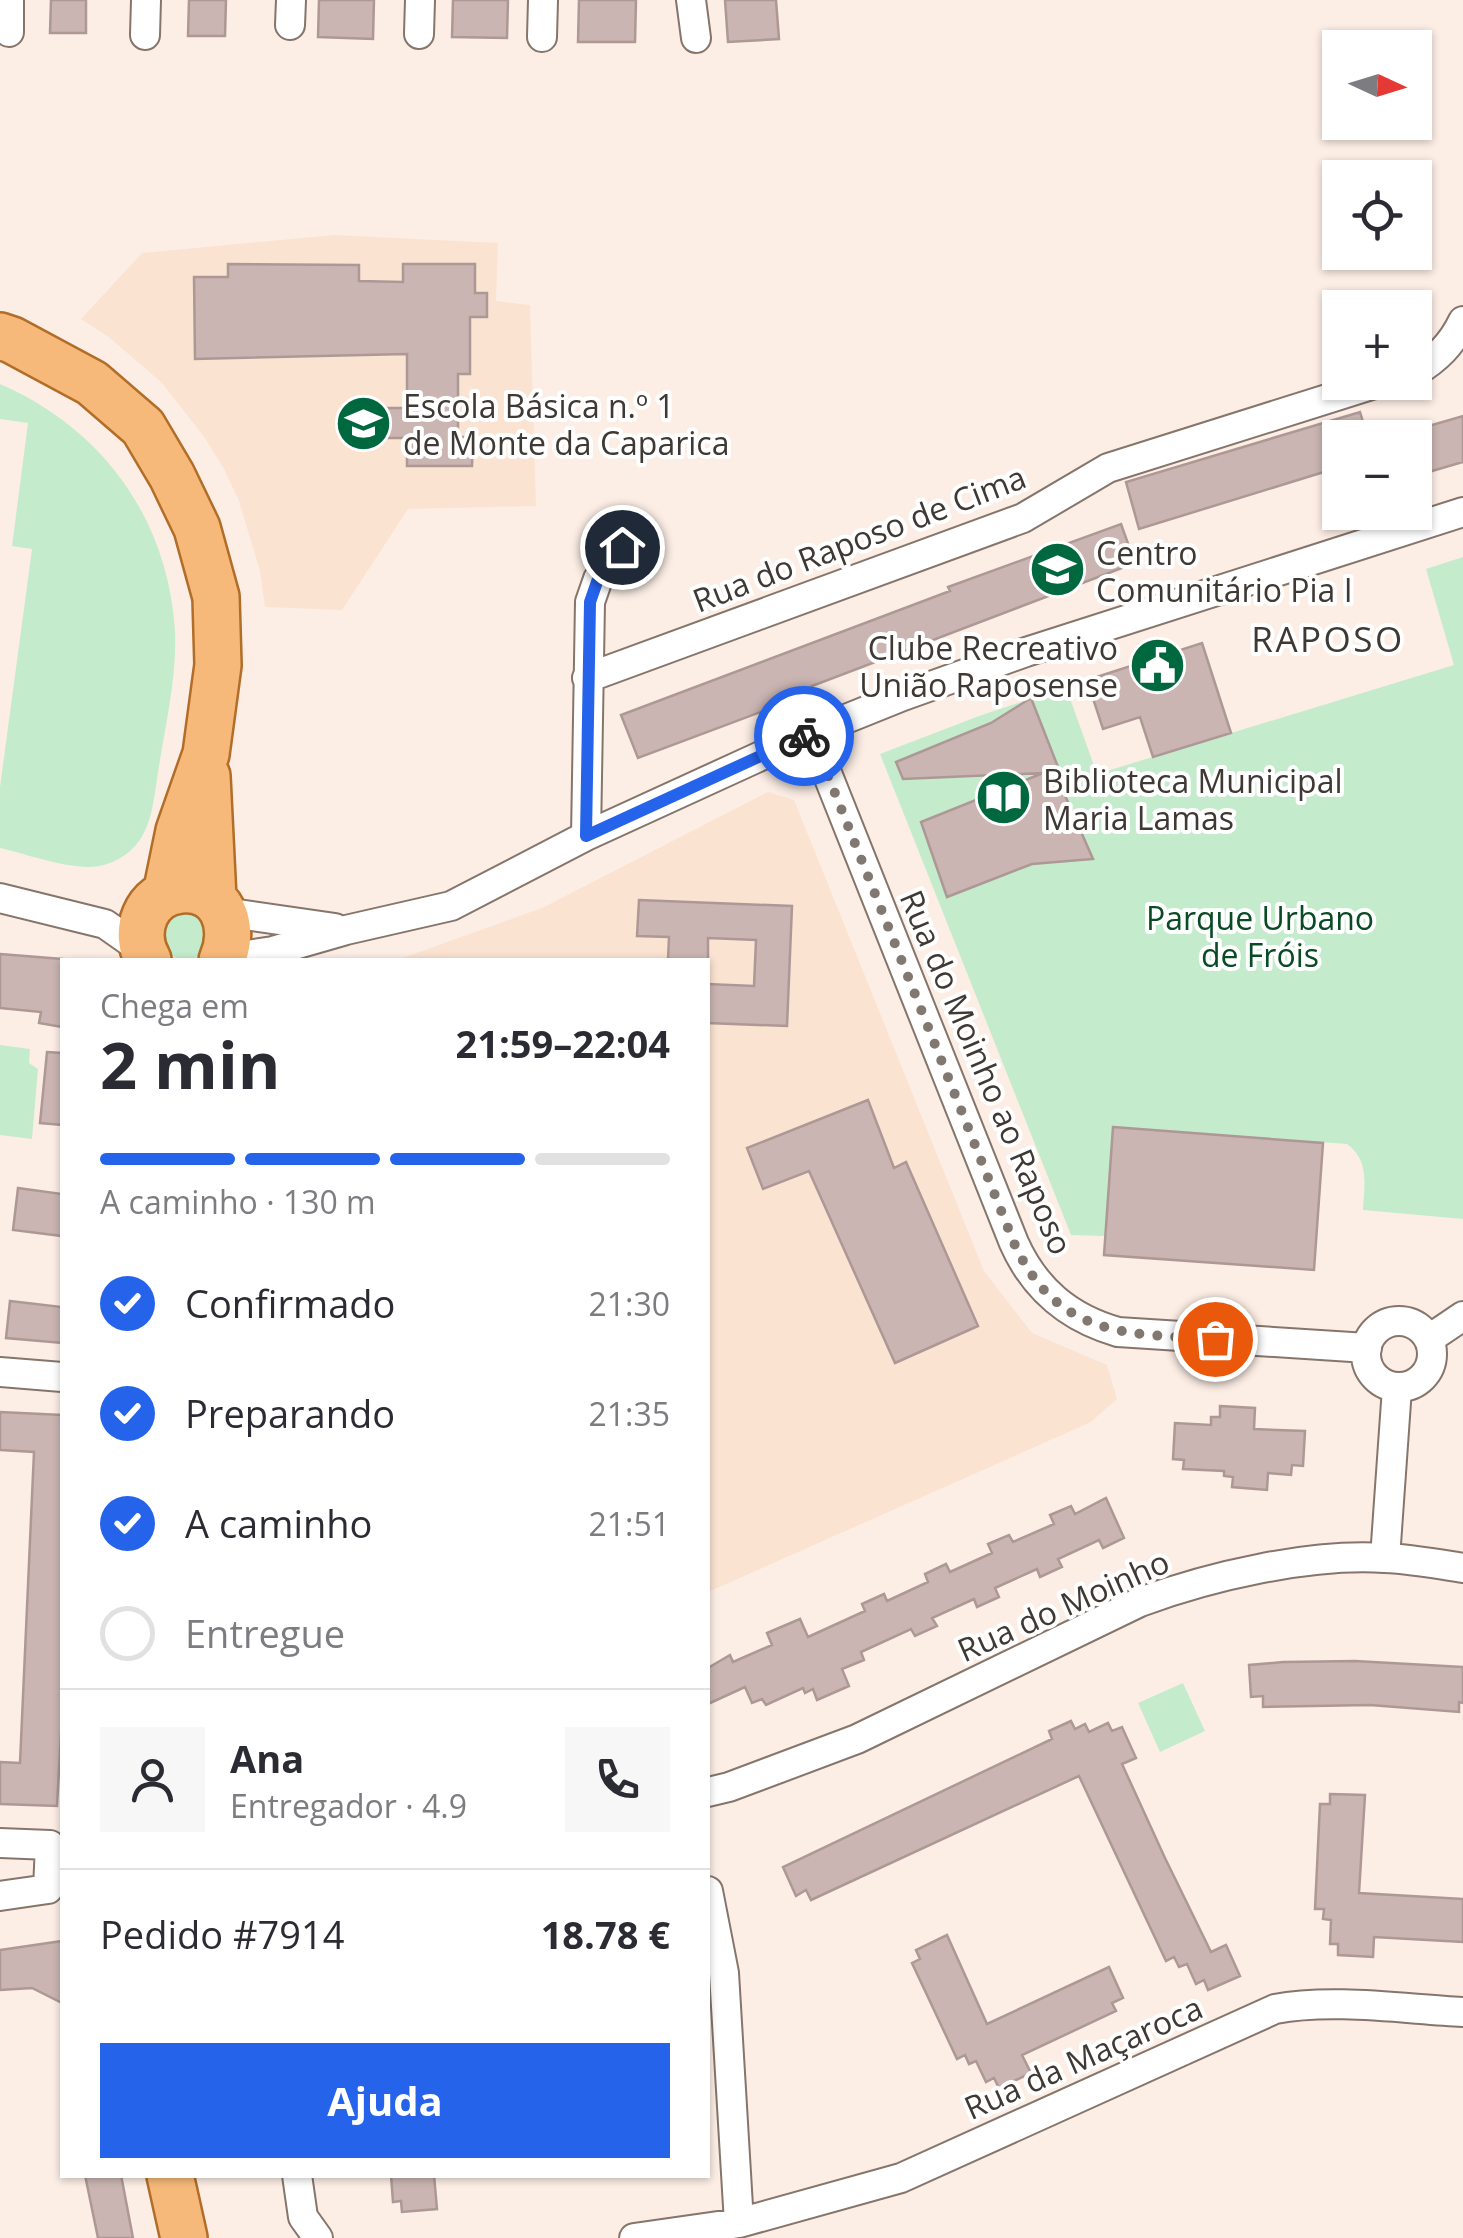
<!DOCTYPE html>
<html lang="pt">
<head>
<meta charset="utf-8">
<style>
  :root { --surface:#fff; --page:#f7f7f7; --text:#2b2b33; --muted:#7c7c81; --line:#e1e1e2; --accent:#2563eb }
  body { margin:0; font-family:"Open Sans",sans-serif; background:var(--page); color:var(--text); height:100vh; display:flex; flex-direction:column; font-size:38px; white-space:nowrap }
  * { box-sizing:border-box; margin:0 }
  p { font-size:32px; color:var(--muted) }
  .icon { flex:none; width:55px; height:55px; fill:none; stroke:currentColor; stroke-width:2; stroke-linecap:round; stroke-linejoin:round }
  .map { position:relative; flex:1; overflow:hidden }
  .panel { position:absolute; left:60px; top:958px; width:650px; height:1220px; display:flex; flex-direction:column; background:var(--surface); border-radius:0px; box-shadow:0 2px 8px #0004 }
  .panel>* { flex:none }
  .needle { width:65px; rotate:94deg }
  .fabs { position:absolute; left:1322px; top:30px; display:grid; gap:20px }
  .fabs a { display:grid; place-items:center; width:110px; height:110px; border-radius:0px; background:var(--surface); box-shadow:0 2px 8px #0004; font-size:50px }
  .pin { position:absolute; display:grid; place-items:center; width:85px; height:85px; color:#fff; margin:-42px; border:5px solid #fff; border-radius:50%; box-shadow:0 2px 10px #0007 }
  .courier { position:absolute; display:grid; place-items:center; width:100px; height:100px; margin:-50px; border:8px solid #2563eb; border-radius:50%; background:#fff; color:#222; box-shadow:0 2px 12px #0007 }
  .overview em { font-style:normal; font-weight:700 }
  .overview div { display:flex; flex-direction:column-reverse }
  .overview { display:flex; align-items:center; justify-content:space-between; height:170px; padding:0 40px }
  h1 { font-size:65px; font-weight:700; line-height:75px }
  .bar { display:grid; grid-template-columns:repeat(4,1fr); gap:15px 10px; align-content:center; height:120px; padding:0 40px }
  .bar i { height:12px; border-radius:8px; background:var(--line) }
  .bar .on { background:var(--accent) }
  .bar p { grid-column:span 4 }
  .line { display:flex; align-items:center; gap:25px; padding:0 40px; border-top:2px solid var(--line) }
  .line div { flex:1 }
  .round { display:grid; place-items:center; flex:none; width:105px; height:105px; border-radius:0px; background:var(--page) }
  ol { padding:0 40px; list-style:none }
  li { display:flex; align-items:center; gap:30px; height:110px }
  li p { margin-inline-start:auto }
  li .icon { padding:10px; border-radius:50%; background:var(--accent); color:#fff; stroke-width:4 }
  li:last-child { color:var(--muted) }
  li i { width:55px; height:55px; border:5px solid var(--line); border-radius:50% }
  .button { display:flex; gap:20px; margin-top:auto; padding:20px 40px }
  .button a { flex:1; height:115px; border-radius:0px; background:var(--accent); color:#fff; font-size:40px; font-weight:700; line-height:115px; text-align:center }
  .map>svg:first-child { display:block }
  .built { fill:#fbe3d2 }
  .green { fill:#c5ebcd }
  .building { fill:#cab5b2; stroke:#ad9896; stroke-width:2.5 }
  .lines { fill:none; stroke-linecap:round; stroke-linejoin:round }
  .street-casing { stroke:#85756b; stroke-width:32 }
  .primary-casing { stroke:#b26e28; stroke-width:50 }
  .street { stroke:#fff; stroke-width:28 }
  .primary { stroke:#f6b97a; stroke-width:45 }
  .done { stroke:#817872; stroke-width:10; stroke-dasharray:0 18 }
  .route { stroke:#2563eb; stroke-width:12 }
  .labels { text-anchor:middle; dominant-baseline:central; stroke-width:8; stroke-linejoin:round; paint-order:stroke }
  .poi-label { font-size:32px; fill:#3f3934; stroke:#fff; text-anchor:start }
  .street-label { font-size:32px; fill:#3f3934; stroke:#fff }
  .park-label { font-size:32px; fill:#084b24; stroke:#fff }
  .neighbourhood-label { font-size:35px; letter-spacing:2.5px; fill:#3f3934; stroke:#fff }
</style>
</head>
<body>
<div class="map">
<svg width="1463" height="2238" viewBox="0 0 1463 2238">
  <rect width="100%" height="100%" fill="#fceee5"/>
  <!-- built -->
  <path class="built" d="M335,235L498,243L496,301L530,305L536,506L408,509L342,610L265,607L260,571L239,501L224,469L205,438L162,383L110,338L81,319L142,253Z
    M768,792L794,800L984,1271L1032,1333L1107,1365L1117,1399L1091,1422L708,1592V960H397L542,908Z"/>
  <!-- green -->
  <path class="green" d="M0,384C102,428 168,518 175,631C177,676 166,722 159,766C152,808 153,850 104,865C77,873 27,854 0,848V787L32,549L12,546L28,423L0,419Z
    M1463,557V1219L1363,1210C1364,1185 1370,1161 1347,1144L1114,1127L1105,1236L1071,1235L880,754L979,716L1066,687L1097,774L1454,665L1426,569Z
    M190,908L211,926L204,953C189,964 174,961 163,947L164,919Z
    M0,1045L30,1049L29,1063L38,1069L32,1139L0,1135Z
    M1183,1683L1205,1731L1160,1752L1138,1703Z"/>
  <!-- building -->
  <path class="building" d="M51,0H86V33H50Z
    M189,0H226L225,36H188Z
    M319,0H374L373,39L318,37Z
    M453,0H508L507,38L452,37Z
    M579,0H636L635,42H578Z
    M725,0H776L779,39L728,42Z
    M228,264L359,265V281L403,282V264H475V293H487V317H470V374H458V437H473L472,466H407V438H386V408H407V354L195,359L194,277H228Z
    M1360,412L1368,438H1340V467L1139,529L1126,482Z
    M1463,416V462L1415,476V430Z
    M1121,524L1135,563L812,686L814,692L638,758L621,715L950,591L948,587Z
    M1202,643L1231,733L1153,757L1140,717L1103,729L1087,680Z
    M1031,698L1067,790L1063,791L1093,859L1032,864L947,897L921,822L1043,773L903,779L896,762L991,723Z
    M639,900L792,906L787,1026L708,1023V984L754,986L756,940L708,938V960H668L669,937L637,936Z
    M0,954L62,959V1027L39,1023L41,1012L0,1008Z
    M47,1052L62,1053V1125L40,1123Z
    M868,1100L894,1168L906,1162L978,1326L895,1363L809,1171L763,1189L747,1148Z
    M1113,1127L1323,1143L1314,1270L1104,1255Z
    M18,1188L62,1194V1236L13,1230Z
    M10,1301L62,1307V1343L6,1338Z
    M1220,1406L1255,1408L1254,1429L1305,1431L1303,1466L1292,1465L1291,1475L1268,1473L1267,1490L1232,1487L1233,1477L1224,1476V1471L1183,1469L1184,1460L1173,1459L1175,1423L1211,1425V1417H1220Z
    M0,1412L62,1415V1733L61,1734L57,1806L0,1804V1762L20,1763L34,1452L0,1450Z
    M1106,1498L1124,1538L1103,1548L1099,1540L1058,1559L1062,1567L1040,1577L1037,1569L995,1588L999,1597L977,1607L974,1599L932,1618L937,1626L915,1636L911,1629L861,1652L864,1660L842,1669L849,1686L817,1700L813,1689L805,1693L803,1688L766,1705L762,1699L752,1703L745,1687L708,1704V1668L730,1655L733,1662L772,1645L767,1633L800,1619L808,1637L865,1611L862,1604L884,1594L887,1601L928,1582L925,1574L946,1564L950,1572L992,1553L988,1544L1009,1535L1013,1542L1054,1524L1050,1515L1071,1506L1075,1514Z
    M1355,1661L1463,1667V1703L1459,1702V1712L1370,1705L1263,1707V1696L1251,1697L1249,1665L1283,1662Z
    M1071,1721L1075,1729L1085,1724L1089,1732L1108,1723L1112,1731L1122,1727L1136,1758L1122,1764L1165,1858L1211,1952L1226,1945L1240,1976L1208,1990L1204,1980L1196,1984L1187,1964L1179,1967L1174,1957L1166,1961L1079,1776L811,1900L806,1890L796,1896L783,1867L1052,1739L1049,1731Z
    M1330,1794L1365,1795L1359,1893L1463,1899V1942L1374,1937L1373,1957L1338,1955V1944H1330L1331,1920L1323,1919L1324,1909H1315L1320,1804H1330Z
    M947,1935L987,2024L1109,1967L1123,1998L1112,2003L1116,2011L1022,2055L1031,2073L999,2088L994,2078L986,2082L976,2061L969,2064L965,2055L957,2059L912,1963L920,1959L916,1950Z
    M62,1941V2003L32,1988L0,1990V1950Z
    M85,2175H121L133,2238H98Z
    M391,2175H434L437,2209L402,2212L401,2201L393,2202Z"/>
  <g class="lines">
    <defs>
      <path id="street" d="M691,0L696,38
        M290,25L291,0
        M9,32V0
        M419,34L420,0
        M145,35L146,0
        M542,37L543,0
        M1415,372C1437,359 1452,344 1463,321
        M587,678L1023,518L1108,468L1381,382
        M811,733L1014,1243C1035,1290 1069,1318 1118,1332L1367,1348
        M586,836L590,602L598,579L622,547
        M0,898L105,924L142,950
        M224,912L335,928
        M222,959L273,951L346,930L451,906L586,836L811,733L903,696L1026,652L1463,512
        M1366 1354a33 33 0 1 1 66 0a33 33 0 1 1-66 0Z
        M1429,1339L1463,1316
        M0,1372L62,1377
        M1385,1558L1397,1388
        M708,1792L729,1787L857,1739L1140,1602C1211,1576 1310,1553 1385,1558C1411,1559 1438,1564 1463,1568
        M0,1843L50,1845L48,1889L0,1896
        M708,1891L724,1973L739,2223
        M297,2175L303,2217L318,2238
        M634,2238L739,2223L901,2178L1275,2009C1332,1998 1404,2009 1463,2012"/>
      <path id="primary" d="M0,336L12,340L92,383L143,427L172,476L197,528L216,597L218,665L206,754L179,831L166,894
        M207,776L213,899
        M148,960C132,932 145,893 181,890C222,886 237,927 222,960
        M170,2175L184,2238"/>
    </defs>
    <!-- street casing -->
    <use href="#street" class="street-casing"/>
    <!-- primary casing -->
    <use href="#primary" class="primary-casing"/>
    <!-- street -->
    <use href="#street" class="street"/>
    <!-- primary -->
    <use href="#primary" class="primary"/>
  </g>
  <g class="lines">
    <!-- done -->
    <path class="done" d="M804,736L811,733L1014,1243C1057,1337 1125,1334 1215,1339"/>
    <!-- route -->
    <path class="route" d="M622,547L598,579L590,602L586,836L804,736"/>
  </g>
  <!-- icons -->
  <defs>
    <symbol id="school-disc" viewBox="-11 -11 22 22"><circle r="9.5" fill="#00683f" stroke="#fff"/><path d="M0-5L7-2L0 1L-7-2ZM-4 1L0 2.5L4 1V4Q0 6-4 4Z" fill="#fff"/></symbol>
    <symbol id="civic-disc" viewBox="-11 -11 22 22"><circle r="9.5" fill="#00683f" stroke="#fff"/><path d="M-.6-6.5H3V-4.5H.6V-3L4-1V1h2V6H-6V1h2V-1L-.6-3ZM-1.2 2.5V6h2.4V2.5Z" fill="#fff"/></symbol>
    <symbol id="library-disc" viewBox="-11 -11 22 22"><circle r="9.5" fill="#00683f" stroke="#fff"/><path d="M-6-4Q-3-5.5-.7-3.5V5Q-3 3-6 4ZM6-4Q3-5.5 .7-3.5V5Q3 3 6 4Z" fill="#fff"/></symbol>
  </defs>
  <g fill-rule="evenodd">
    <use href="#school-disc" x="332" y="392" width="63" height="63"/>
    <use href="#school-disc" x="1026" y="538" width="63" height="63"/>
    <use href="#civic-disc" x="1126" y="634" width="63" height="63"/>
    <use href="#library-disc" x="972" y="766" width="63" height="63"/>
  </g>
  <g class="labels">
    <!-- poi labels -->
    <g class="poi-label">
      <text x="403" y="405">Escola Básica n.º 1<tspan x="403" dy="37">de Monte da Caparica</tspan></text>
      <text x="1096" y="552">Centro<tspan x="1096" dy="37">Comunitário Pia I</tspan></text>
      <text x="1118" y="647" text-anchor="end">Clube Recreativo<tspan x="1118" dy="37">União Raposense</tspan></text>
      <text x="1043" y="780">Biblioteca Municipal<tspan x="1043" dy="37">Maria Lamas</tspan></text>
    </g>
    <!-- street labels -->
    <g class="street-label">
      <text transform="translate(859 538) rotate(-21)">Rua do Raposo de Cima</text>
      <text transform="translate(987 1072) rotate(67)">Rua do Moinho ao Raposo</text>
      <text transform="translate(1063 1605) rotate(-24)">Rua do Moinho</text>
      <text transform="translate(1083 2057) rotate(-24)">Rua da Maçaroca</text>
    </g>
    <!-- park labels -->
    <g class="park-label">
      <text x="1260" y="917">Parque Urbano<tspan x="1260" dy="37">de Fróis</tspan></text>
    </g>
    <!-- neighbourhood labels -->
    <g class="neighbourhood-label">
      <text x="1328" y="638">RAPOSO</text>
    </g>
  </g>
</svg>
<div class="fabs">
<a><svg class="needle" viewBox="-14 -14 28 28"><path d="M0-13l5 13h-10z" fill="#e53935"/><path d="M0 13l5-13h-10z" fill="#7c7c81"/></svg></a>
<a><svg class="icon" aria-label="locate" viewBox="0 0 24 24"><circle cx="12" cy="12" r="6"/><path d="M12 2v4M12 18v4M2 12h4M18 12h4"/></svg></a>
<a>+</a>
<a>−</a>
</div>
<div class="pin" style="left:1215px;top:1339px;background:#ea580c"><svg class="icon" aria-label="bag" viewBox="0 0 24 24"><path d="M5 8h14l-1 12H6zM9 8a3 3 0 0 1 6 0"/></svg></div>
<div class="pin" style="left:622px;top:547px;background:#1f2937"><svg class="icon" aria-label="home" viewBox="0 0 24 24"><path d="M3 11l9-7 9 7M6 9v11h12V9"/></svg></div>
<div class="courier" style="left:804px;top:736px"><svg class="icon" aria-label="bike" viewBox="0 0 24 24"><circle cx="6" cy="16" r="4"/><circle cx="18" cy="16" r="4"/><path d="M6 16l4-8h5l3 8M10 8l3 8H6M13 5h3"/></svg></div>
<section class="panel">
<div class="overview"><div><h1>2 min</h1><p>Chega em</p></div><em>21:59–22:04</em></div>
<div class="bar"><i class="on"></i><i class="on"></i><i class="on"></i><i></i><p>A caminho · 130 m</p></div>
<ol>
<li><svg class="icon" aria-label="check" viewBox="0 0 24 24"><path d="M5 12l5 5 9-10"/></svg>Confirmado<p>21:30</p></li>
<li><svg class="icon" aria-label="check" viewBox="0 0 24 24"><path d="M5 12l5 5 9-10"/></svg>Preparando<p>21:35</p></li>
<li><svg class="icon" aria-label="check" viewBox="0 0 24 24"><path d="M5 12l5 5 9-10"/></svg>A caminho<p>21:51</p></li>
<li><i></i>Entregue</li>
</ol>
<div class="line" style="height:180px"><a class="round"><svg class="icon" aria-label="person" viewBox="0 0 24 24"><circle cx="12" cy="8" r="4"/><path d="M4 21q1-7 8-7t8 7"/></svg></a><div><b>Ana</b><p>Entregador · 4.9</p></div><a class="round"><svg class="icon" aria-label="phone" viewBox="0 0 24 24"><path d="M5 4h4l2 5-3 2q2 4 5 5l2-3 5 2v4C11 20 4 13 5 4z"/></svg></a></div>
<div class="line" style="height:130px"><div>Pedido #7914</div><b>18.78 €</b></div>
<div class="button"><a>Ajuda</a></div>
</section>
</div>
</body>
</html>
